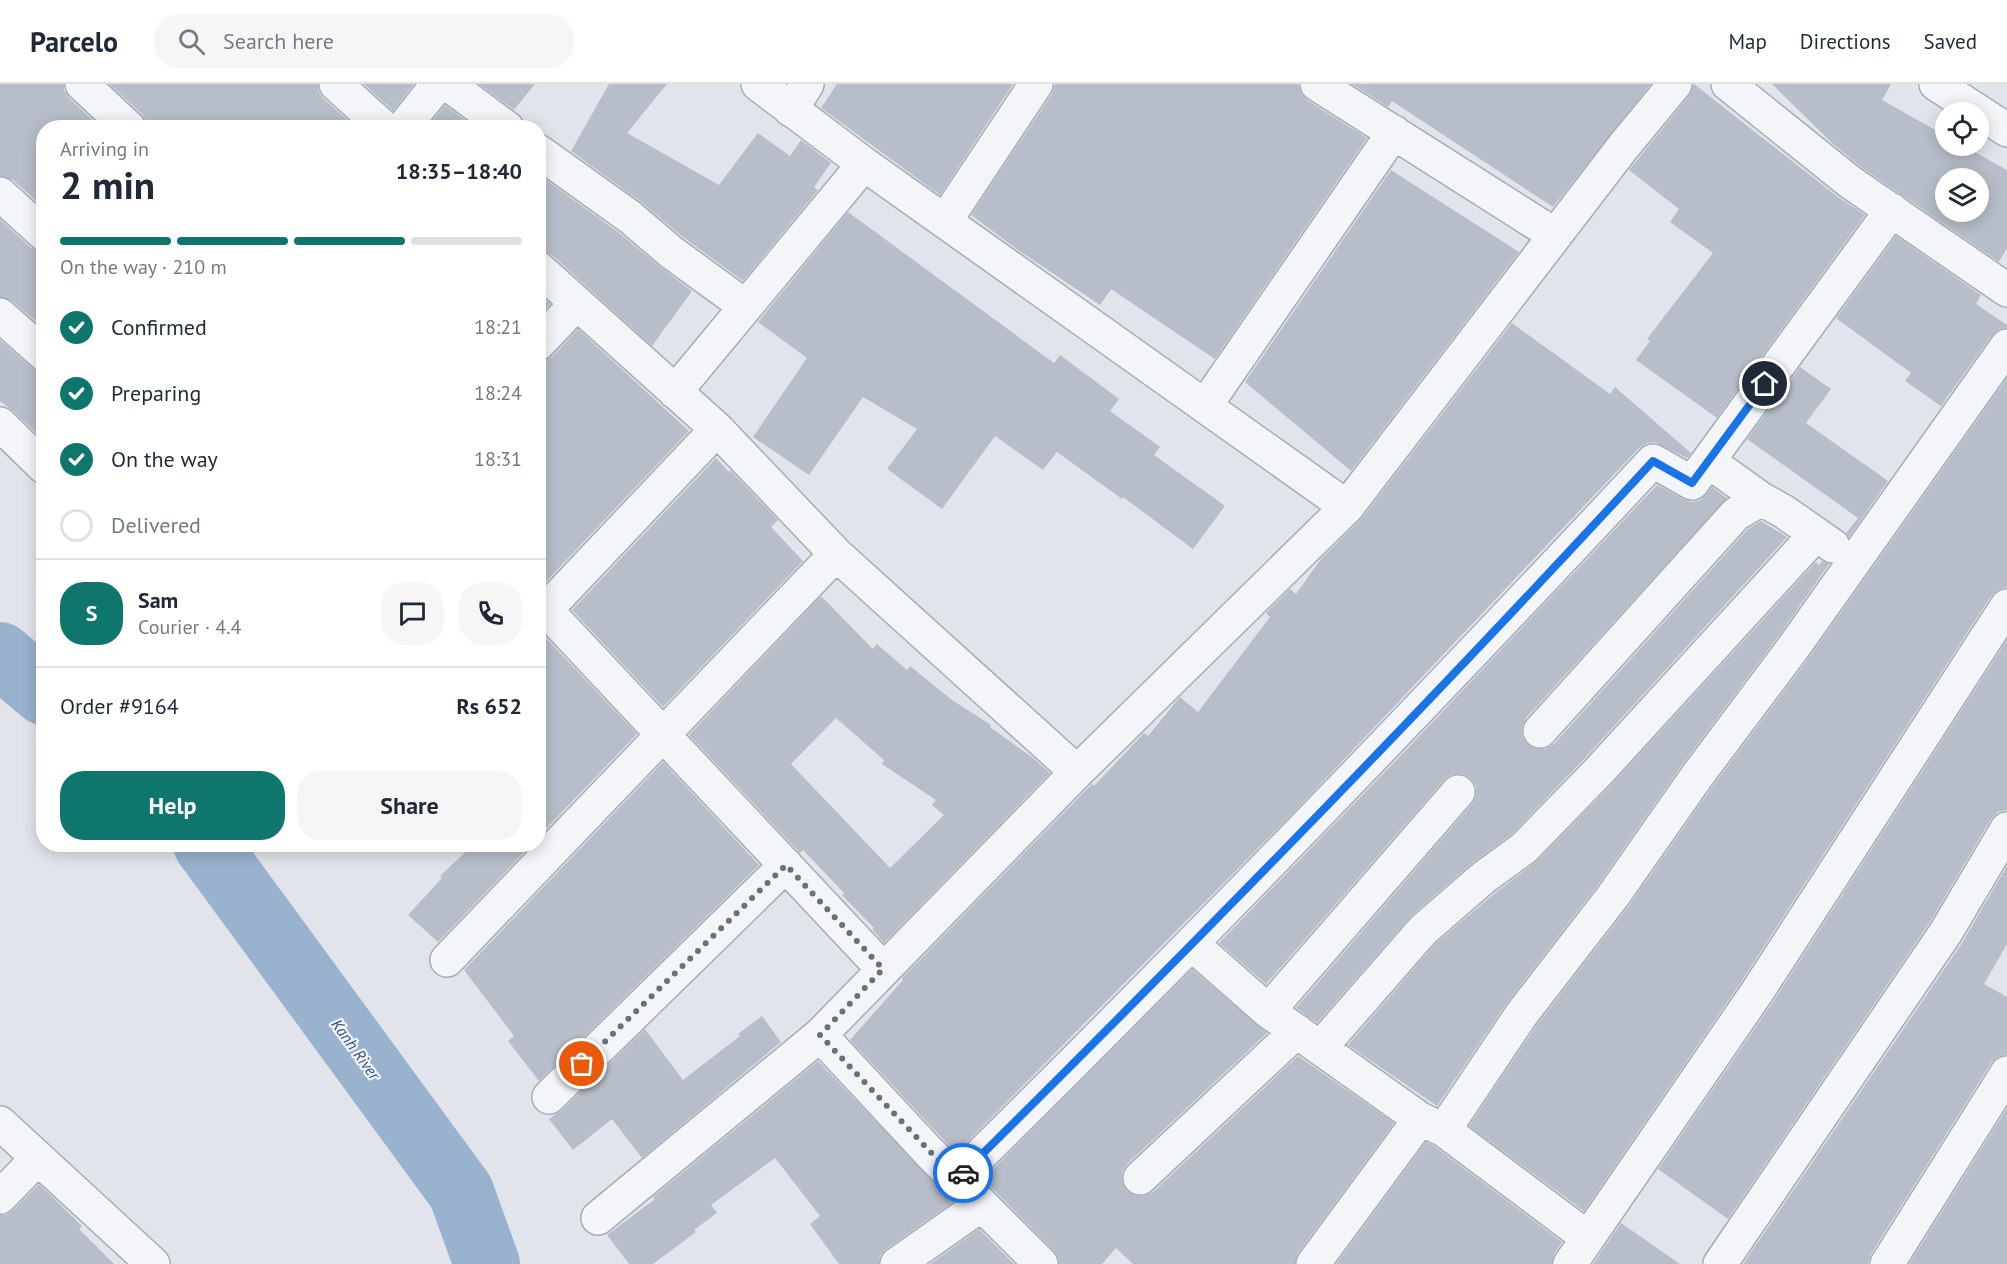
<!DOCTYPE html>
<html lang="en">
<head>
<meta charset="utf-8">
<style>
  :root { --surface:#fff; --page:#f6f6f7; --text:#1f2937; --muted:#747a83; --line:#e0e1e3; --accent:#0f766e }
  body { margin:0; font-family:"PT Sans",sans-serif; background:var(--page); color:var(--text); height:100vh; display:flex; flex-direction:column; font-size:22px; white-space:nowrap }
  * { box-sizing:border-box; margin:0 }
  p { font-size:20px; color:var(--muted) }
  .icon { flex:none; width:33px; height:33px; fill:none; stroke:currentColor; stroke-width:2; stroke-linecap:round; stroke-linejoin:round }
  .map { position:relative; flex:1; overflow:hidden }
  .side { position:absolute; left:36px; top:36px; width:510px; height:732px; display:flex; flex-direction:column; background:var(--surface); border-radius:24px; box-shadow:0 3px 15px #0003 }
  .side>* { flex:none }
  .tools { position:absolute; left:1935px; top:18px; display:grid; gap:12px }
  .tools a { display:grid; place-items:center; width:54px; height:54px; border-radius:50%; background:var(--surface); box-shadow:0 3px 15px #0003; font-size:30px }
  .pin { position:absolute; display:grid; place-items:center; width:51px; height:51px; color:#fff; margin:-26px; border:3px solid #fff; border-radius:50%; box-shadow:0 2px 6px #0007 }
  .courier { position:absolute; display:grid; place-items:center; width:60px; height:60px; margin:-30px; border:4px solid #1a73e8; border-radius:50%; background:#fff; color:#222; box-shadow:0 2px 8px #0007 }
  .headline em { font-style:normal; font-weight:700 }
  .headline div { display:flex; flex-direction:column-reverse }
  .headline { display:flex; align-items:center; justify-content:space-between; height:102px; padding:0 24px }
  h1 { font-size:39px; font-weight:700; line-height:45px }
  .bar { display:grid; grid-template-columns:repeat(4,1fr); gap:9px 6px; align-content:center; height:72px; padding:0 24px }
  .bar i { height:8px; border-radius:4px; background:var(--line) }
  .bar .selected { background:var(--accent) }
  .bar p { grid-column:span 4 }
  .line { display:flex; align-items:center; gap:15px; padding:0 24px; border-top:2px solid var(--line) }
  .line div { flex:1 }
  .round { display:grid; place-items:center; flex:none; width:63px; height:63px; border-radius:24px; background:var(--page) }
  ol { padding:0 24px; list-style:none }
  li { display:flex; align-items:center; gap:18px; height:66px }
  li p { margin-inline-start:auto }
  li .icon { padding:6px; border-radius:50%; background:var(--accent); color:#fff; stroke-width:4 }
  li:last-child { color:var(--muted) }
  li i { width:33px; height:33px; border:3px solid var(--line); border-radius:50% }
  .button { display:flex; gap:12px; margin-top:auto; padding:12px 24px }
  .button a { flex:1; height:69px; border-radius:24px; background:var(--accent); color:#fff; font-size:24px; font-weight:700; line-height:69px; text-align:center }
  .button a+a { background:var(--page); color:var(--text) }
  header { display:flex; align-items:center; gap:36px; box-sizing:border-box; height:84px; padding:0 30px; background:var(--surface); border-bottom:2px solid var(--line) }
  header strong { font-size:28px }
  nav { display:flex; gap:33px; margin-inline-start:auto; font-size:21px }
  .search { width:420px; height:54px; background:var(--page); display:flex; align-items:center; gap:15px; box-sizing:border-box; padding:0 21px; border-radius:24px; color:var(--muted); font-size:22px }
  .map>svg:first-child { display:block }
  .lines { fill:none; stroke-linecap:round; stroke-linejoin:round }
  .river { stroke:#99b2cd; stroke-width:66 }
  .building { fill:#b7bec9; fill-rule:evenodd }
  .minor-casing { stroke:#a6acb6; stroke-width:36 }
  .tertiary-casing { stroke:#a6acb6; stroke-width:36 }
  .minor { stroke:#f4f5f8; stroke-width:33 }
  .tertiary { stroke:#f4f5f8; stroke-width:33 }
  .done { stroke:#69717e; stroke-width:6; stroke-dasharray:0 10.8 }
  .route { stroke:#1a73e8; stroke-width:8 }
  .labels { text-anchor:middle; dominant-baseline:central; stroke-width:4.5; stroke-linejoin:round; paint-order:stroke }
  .water-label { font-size:16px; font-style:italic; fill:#2e507b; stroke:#f0f3f8 }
</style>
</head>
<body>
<header>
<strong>Parcelo</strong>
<div class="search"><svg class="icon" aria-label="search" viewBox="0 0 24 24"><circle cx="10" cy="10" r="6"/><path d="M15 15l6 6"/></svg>Search here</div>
<nav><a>Map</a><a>Directions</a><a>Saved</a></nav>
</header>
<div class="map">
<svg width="2007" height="1180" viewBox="0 0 2007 1180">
  <rect width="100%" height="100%" fill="#e1e5eb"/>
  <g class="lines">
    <!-- river -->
    <path class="river" d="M0,571L44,608
      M206,760L461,1108L487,1180"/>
  </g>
  <!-- building -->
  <path class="building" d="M0,0H64V6L69,14L101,44H44V124L13,96L0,92Z
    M109,0H318V6L323,14L356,44H147V38L142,30Z
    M364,0H414L393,27Z
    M479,0H535L514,26Z
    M609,0H667L627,49L719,101L758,49L790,72L801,56L831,79L814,103L818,106L743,197L683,153L641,118L571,67Z
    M837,0H1013L940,111L821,24Z
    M1055,0H1298L1301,9L1307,16L1367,54L1215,275L1111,205L1100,221L1018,166L971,131L1052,10Z
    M1352,0H1651L1553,123L1392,17L1388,23Z
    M1694,0L1838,113L1865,131L1717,334L1636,276L1650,257L1647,255L1713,169L1670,138L1679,125L1629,86L1689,12Z
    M1772,0H1891L1882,16L1946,52V62H1964L2007,86V164L1999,178L1861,83L1832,59ZM1946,94H1978V128H1946Z
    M445,21L475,44H427Z
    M1391,86L1519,168L1351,387L1245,298Z
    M538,90L618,148L659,182L692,207L652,262L551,170L538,166Z
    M848,128L1054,279L1060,271L1119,315L1110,327L1160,363L1154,371L1225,422L1193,465L1123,413L1122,415L1057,368L1043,386L995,352L942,425L887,385L917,345L863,313L809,391L753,353L807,274L758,238Z
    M0,135L31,164L44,168V244L12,217L0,213Z
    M1896,152L1981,211L1976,220L2007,241V244L1999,245L1992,251L1941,322L1905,297L1911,289L1836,234Z
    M538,210L550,220L538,232Z
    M1512,239L1610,310L1615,303L1691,369L1687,374L1655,358L1647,359L1639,364L1295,727L956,1069L850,956L903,896L902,894L1092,700L1094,702L1144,649L1148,652L1180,613L1198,628L1270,533L1266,529L1290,505L1296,510L1321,475L1362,434Z
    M578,245L689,347L538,506V278H544L552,273Z
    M0,256L32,284L44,288V356L13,327L0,317Z
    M1800,283L1831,305L1806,339L1888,397L1849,453L1846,449L1858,434L1747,355Z
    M2007,294V503L1998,506L1991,512L1741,898L1584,1127L1469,1042L1536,942L1628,823L1712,703L1808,575Z
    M716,374L729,388L730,386L778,436L771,443L803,477L663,623L572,526Z
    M1657,401L1683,415L1691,418L1701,416L1712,403L1727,414L1526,634L1522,643V652L1527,660L1536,665H1545L1554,660L1748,445L1761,437L1787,453L1585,674L1512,750L1471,780L1411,832L1317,939L1296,924L1472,720L1476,712V702L1470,694L1461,690H1452L1444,696L1266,900L1219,859L1409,663Z
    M1822,477L1829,480L1778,553L1682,681L1598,801L1506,920L1437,1022L1348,961L1436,859L1495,809L1537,777L1612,700L1816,478L1819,481Z
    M821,512L873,565L877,560L907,586L910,582L952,616L991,641L990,643L1033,674L1050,689L884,859L872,845L874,844L842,811L844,809L803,766L800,769L798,767L689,651ZM836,634L884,676L882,680L936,716L932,721L944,731L890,784L791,680Z
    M538,552H544L637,650L538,753Z
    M2007,556V726L1998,728L1991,735L1930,838L1728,1135L1658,1085L1773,918Z
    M663,678L759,781L539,997L508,957L514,952L464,886Z
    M474,760H532L438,858L408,831L442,794L440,792Z
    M2007,782V860L1984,900L2007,913V970L1998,973L1991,979L1871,1170L1868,1180H1743L1962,859Z
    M1192,885L1267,949L1127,1080L1122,1088V1098L1127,1107L1135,1112H1144L1153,1108L1298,972L1394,1039L1298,1169L1295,1180H1133L1116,1164L1102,1180H1059V1175L1054,1167L983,1095Z
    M762,932L781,958L642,1074L612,1035L573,1066L549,1035L562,1026L645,945L683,996L740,952L738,950Z
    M818,977L953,1118L886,1165L880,1172L879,1180H839L810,1140L820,1132L775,1074L711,1121L717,1129L694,1146L696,1148L653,1180H629L607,1151L655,1115L653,1113Z
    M2007,1024V1180H1909Z
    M1426,1058L1434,1062L1562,1158L1554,1170L1552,1180H1336Z
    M39,1100L82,1142L79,1145L114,1180H0V1131H6L13,1126Z
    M1621,1139L1680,1180H1593Z
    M979,1145L1014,1180H930Z"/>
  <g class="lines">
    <defs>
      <path id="minor" d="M82,0L129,44
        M336,0L384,44
        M448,0L507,44
        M1317,0L1555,151
        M1728,0L1850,98L2007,206
        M791,26L807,0
        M403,44L438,0
        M538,67L630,133L671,168L745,222
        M0,110L44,150
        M945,137L1036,0
        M538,184L717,345L836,470L1077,688
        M0,231L44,270
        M538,260L577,219
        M675,308L864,80
        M1205,322L1394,48
        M0,340L44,383
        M1708,377L1761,415
        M546,526L883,885
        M538,534L717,345
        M1540,647L1736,430L1761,415L1783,427L1833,462
        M1193,861L1268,927L1420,1035L1444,1046L1588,1154
        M447,876L836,470
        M1268,927L1458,708
        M820,951L929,1068L1041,1180
        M1320,964L1423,846L1483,794L1524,764L1599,687L1816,450
        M549,1013L786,781
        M0,1039L153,1180
        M1444,1046L1521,931L1613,812L1697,692L1793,564L2007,262
        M1140,1094L1297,947
        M956,1095C1194,861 1425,621 1653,377L1692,399L1892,126
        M0,1113L38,1074
        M598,1134L820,951L1077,688L1347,423
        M897,1180L981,1121
        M1313,1180L1420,1035
        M1570,1180L1757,908L2007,522
        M1720,1180L1946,848L2007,745
        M1887,1180L2007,989"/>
      <path id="tertiary" d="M758,0L864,80L1347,423L1623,63L1675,0
        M1936,0L2007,46"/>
    </defs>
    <!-- minor casing -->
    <use href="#minor" class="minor-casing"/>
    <!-- tertiary casing -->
    <use href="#tertiary" class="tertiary-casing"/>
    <!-- minor -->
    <use href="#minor" class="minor"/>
    <!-- tertiary -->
    <use href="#tertiary" class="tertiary"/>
  </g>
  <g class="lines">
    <!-- done -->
    <path class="done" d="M582,980L786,781L883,885L820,951L956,1095L963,1089"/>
    <!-- route -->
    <path class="route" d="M963,1089C1198,857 1429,620 1653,377L1692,399L1765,300"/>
  </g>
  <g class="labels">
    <!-- water labels -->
    <g class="water-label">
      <text transform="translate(356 965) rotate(54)">Kanh River</text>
    </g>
  </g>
</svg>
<div class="tools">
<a><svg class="icon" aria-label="locate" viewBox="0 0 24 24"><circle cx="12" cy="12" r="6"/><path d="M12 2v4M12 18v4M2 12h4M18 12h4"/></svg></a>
<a><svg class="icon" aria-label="layers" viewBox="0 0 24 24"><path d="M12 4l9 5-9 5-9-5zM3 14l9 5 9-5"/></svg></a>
</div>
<div class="pin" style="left:582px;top:980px;background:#ea580c"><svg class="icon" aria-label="bag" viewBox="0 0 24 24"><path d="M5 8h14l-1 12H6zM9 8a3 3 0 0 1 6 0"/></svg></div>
<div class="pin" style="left:1765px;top:300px;background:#1f2937"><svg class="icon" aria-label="home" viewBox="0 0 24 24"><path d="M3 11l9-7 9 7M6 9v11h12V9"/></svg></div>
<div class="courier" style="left:963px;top:1089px"><svg class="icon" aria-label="car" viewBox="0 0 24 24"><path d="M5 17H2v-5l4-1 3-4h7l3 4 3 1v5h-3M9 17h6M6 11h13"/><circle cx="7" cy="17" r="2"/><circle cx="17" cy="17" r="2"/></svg></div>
<section class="side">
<div class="headline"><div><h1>2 min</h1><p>Arriving in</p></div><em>18:35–18:40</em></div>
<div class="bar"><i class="selected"></i><i class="selected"></i><i class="selected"></i><i></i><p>On the way · 210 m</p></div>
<ol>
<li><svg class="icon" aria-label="check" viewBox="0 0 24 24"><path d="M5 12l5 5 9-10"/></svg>Confirmed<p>18:21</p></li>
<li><svg class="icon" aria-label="check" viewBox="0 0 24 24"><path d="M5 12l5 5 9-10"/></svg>Preparing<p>18:24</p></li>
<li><svg class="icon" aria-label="check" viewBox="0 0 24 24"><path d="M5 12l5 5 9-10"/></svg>On the way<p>18:31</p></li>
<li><i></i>Delivered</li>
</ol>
<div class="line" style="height:108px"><b class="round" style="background:var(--accent);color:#fff">S</b><div><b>Sam</b><p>Courier · 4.4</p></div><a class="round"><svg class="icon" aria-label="chat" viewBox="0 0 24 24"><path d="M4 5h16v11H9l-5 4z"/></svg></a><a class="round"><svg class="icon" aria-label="phone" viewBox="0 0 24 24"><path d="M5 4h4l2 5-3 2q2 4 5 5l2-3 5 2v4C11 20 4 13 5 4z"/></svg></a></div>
<div class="line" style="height:78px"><div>Order #9164</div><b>Rs 652</b></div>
<div class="button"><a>Help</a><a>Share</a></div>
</section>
</div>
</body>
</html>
